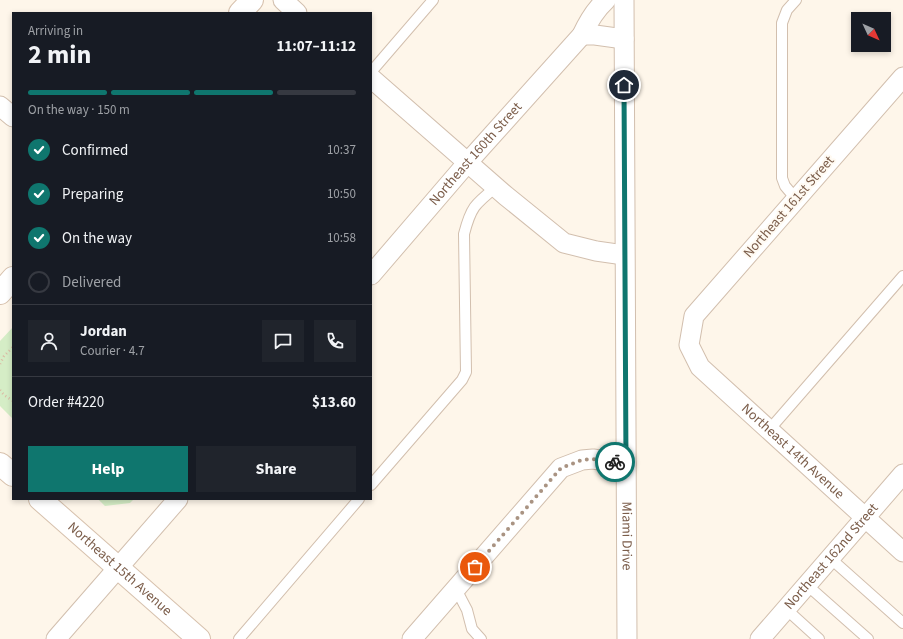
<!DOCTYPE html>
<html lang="en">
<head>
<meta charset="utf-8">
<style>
  :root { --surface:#171b24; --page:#20242c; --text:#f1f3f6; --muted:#9ea1a6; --line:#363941; --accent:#0f766e }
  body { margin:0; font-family:"Source Sans 3",sans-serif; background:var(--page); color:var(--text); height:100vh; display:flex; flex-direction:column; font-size:15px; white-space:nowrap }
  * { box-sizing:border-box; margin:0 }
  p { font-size:13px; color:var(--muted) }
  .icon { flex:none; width:22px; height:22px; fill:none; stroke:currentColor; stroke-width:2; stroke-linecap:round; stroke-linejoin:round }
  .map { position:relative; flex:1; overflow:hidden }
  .side { position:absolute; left:12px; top:12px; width:360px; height:488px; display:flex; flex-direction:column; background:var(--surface); border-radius:0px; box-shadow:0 2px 6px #0003 }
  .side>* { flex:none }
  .needle { width:26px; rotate:134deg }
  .buttons { position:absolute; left:851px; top:12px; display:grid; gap:8px }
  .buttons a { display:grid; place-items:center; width:40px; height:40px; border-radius:0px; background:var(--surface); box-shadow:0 2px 6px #0003; font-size:20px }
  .pin { position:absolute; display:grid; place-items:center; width:34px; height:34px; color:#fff; margin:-17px; border:2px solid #fff; border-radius:50%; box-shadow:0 1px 4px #0007 }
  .courier { position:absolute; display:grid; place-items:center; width:40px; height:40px; margin:-20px; border:3px solid #0f766e; border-radius:50%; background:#fff; color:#222; box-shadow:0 1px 5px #0007 }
  .head em { font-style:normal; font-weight:700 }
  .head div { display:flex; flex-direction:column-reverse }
  .head { display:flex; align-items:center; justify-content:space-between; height:68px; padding:0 16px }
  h1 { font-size:26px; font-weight:700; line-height:30px }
  .bar { display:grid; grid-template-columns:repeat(4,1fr); gap:6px 4px; align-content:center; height:48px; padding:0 16px }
  .bar i { height:5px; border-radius:3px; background:var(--line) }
  .bar .on { background:var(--accent) }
  .bar p { grid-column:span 4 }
  .line { display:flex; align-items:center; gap:10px; padding:0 16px; border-top:1px solid var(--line) }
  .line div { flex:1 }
  .round { display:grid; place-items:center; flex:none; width:42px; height:42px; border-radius:0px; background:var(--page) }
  ol { padding:0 16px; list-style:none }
  li { display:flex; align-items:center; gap:12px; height:44px }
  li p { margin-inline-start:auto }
  li .icon { padding:4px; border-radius:50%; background:var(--accent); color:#fff; stroke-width:4 }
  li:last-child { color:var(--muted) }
  li i { width:22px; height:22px; border:2px solid var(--line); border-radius:50% }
  .primary-button { display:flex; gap:8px; margin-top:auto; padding:8px 16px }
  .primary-button a { flex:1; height:46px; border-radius:0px; background:var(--accent); color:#fff; font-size:16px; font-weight:700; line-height:46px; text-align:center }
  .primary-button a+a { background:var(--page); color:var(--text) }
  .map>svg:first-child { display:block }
  .green { fill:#d5edc6 }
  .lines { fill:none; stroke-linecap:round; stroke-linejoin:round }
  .lane-casing { stroke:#d2bfae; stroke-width:12 }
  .street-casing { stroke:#d2bfae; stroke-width:21 }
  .secondary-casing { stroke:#d7c1ad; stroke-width:24 }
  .path { stroke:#dbb9a2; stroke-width:2.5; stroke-dasharray:1 3; stroke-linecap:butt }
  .lane { stroke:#fff; stroke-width:10 }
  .street { stroke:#fff; stroke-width:19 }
  .secondary { stroke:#fff; stroke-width:22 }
  .done { stroke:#a99382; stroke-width:4; stroke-dasharray:0 7.2 }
  .route { stroke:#0f766e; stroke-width:5 }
  .labels { text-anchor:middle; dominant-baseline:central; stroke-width:4; stroke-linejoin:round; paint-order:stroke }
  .street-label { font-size:14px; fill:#7b5d4a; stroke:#fffaf2 }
</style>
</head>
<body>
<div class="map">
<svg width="903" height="639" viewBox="0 0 903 639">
  <rect width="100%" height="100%" fill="#fef6ea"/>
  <!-- green -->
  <path class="green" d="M13,327V419L0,406V341Z
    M98,499H134L130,503L105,506Z"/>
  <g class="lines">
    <defs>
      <path id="lane" d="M371,72L433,0
        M796,199L785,186L782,178V23L787,10L796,0
        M769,430L903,276
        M371,485L462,380L466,372L464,234C471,207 475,204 496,187
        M830,558L903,623
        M807,585L868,639
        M456,589L467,610L472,629L481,639
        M786,609L819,639
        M239,639L359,499"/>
      <g id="street">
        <path d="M283,0L297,13"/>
        <path id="s1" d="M624,0L627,639"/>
        <path d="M582,35H595L624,39"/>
        <path id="s2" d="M903,77L694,316L689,345L700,367L903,552"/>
        <path d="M371,78L506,196L564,243L596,251L624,255"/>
        <path d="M0,106L13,117"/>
        <path id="s3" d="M371,275L468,162L582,35C588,22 595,10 606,0"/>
        <path d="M56,639L178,499"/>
        <path d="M412,639L561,468L582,460L593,459L626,464"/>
        <path id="s4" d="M760,639L903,474"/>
      </g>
      <g id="secondary">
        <path d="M240,13L252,0"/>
        <path d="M0,293L13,278"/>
        <path d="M0,464L13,475"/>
        <path id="s5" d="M40,499L199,639"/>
      </g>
    </defs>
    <!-- lane casing -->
    <use href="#lane" class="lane-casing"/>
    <!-- street casing -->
    <use href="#street" class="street-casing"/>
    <!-- secondary casing -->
    <use href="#secondary" class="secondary-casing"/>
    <!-- path -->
    <path class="path" d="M0,364L4,356L13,347
      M0,390L4,395L13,401"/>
    <!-- lane -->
    <use href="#lane" class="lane"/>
    <!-- street -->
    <use href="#street" class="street"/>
    <!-- secondary -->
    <use href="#secondary" class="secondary"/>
  </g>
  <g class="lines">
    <!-- done -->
    <path class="done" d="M475,567L561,468L582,460L593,459L615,462"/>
    <!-- route -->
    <path class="route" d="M615,462L626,464L624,85"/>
  </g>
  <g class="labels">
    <!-- street labels -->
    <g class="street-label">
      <text stroke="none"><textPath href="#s3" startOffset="160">Northeast 160th Street</textPath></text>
      <text transform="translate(789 207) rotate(-49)">Northeast 161st Street</text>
      <text stroke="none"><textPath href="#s2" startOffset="497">Northeast 14th Avenue</textPath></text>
      <text stroke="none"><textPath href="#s1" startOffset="536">Miami Drive</textPath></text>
      <text stroke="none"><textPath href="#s4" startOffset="109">Northeast 162nd Street</textPath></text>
      <text stroke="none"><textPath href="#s5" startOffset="106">Northeast 15th Avenue</textPath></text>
    </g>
  </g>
</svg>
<div class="buttons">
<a><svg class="needle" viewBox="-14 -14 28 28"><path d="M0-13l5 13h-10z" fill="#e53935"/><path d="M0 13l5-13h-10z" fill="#9ea1a6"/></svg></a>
</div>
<div class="pin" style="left:475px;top:567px;background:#ea580c"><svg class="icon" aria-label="bag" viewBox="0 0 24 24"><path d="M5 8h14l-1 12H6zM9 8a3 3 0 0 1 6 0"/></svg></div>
<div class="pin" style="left:624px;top:85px;background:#1f2937"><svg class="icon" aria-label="home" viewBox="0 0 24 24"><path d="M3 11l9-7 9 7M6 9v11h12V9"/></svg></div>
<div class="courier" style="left:615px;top:462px"><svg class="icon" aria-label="bike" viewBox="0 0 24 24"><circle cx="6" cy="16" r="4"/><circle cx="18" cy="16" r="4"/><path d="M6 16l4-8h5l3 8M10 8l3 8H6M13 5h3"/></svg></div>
<section class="side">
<div class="head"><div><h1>2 min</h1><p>Arriving in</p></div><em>11:07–11:12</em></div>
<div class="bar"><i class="on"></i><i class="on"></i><i class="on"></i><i></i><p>On the way · 150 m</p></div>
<ol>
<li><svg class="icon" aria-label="check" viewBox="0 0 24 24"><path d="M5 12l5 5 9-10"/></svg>Confirmed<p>10:37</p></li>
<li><svg class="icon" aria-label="check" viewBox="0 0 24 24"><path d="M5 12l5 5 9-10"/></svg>Preparing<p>10:50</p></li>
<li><svg class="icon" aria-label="check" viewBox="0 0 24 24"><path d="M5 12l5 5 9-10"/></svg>On the way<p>10:58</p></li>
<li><i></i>Delivered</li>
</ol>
<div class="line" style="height:72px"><a class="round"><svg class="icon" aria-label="person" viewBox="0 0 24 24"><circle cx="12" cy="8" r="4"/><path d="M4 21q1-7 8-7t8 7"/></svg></a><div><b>Jordan</b><p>Courier · 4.7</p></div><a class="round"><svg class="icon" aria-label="chat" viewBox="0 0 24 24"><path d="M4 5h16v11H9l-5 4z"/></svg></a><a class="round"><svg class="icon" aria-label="phone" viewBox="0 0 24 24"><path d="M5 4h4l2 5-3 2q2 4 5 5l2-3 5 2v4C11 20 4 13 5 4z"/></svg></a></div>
<div class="line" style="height:52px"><div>Order #4220</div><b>$13.60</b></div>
<div class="primary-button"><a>Help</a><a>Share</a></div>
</section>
</div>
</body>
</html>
